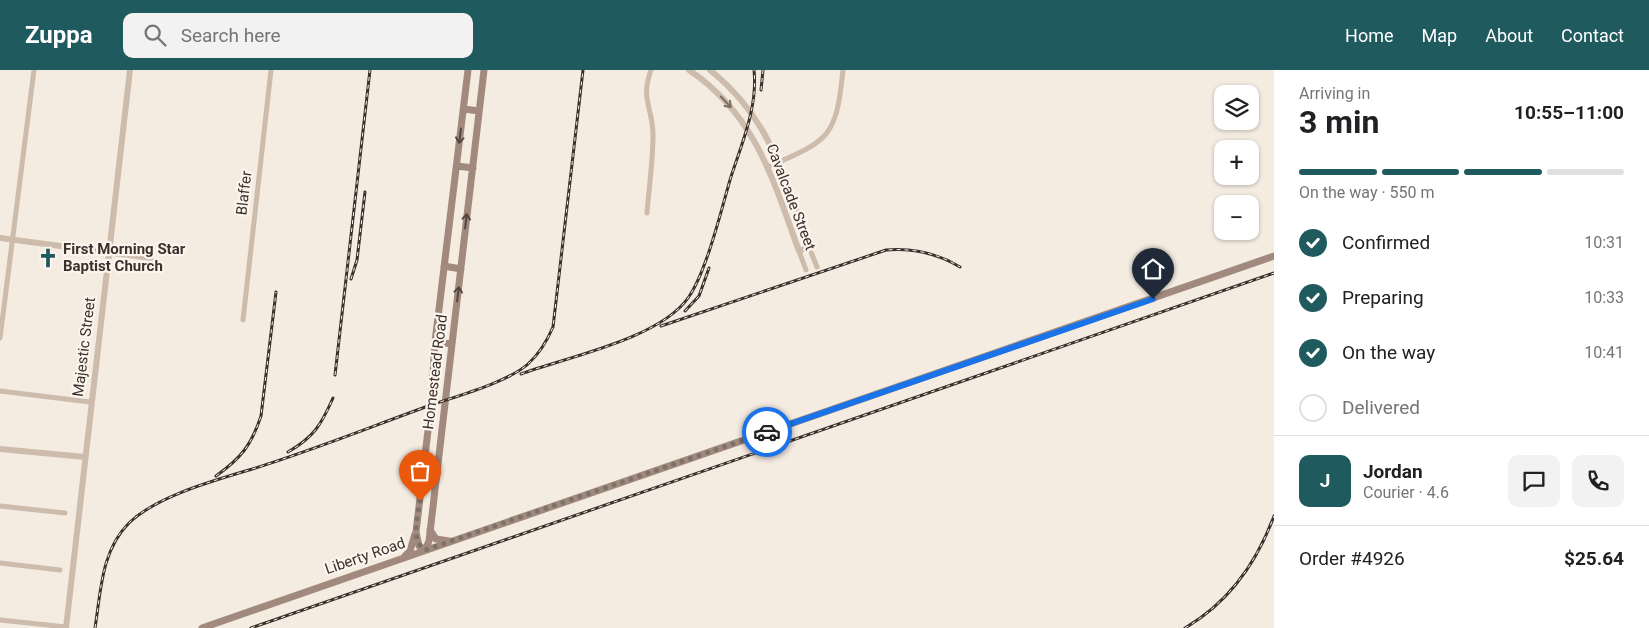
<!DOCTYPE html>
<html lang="en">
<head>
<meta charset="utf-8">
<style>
  :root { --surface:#fff; --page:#f2f2f2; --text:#202124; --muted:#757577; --line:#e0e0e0; --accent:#1f5a5e }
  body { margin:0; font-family:Roboto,sans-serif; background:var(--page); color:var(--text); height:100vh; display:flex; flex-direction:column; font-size:19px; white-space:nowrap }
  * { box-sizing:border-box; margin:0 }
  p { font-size:16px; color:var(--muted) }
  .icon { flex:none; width:28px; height:28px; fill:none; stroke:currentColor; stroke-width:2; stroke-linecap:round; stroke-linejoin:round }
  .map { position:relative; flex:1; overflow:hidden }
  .sheet { display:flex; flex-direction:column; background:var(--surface); width:375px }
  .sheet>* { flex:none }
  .fabs { position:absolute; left:1214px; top:15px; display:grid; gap:10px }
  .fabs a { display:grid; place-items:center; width:45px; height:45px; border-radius:10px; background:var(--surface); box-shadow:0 1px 4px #0004; font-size:25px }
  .pin { position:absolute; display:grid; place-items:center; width:42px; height:42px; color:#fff; margin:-51px -21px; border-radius:50% 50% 50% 0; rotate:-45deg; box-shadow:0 0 5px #0007 }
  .pin .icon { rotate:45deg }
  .courier { position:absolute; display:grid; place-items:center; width:50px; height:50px; margin:-25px; border:4px solid #1a73e8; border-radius:50%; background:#fff; color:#222; box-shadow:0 1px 6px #0007 }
  .overview em { font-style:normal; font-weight:700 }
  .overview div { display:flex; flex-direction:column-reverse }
  .overview { display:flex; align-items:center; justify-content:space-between; height:85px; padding:0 25px }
  h1 { font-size:32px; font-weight:700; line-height:38px }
  .bar { display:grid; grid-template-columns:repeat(4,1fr); gap:8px 5px; align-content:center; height:60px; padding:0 25px }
  .bar i { height:6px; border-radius:4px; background:var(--line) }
  .bar .selected { background:var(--accent) }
  .bar p { grid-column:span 4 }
  .line { display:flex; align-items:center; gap:12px; padding:0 25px; border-top:1px solid var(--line) }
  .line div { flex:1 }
  .round { display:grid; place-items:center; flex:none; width:52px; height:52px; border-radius:10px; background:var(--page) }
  ol { padding:0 25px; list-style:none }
  li { display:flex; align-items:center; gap:15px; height:55px }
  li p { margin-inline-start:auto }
  li .icon { padding:5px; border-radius:50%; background:var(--accent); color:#fff; stroke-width:4 }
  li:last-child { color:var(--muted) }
  li i { width:28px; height:28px; border:2px solid var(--line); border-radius:50% }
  header { display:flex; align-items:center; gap:30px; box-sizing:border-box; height:70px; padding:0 25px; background:var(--accent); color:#fff }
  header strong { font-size:24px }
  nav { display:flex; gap:28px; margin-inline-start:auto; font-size:18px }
  .search { width:350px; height:45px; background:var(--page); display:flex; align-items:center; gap:12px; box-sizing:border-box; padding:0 18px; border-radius:10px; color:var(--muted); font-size:19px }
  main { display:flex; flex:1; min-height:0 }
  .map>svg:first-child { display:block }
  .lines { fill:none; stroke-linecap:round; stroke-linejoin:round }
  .minor { stroke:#cdbbac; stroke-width:5 }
  .tertiary { stroke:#cdbbac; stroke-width:6 }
  .secondary { stroke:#a18a7d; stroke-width:7 }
  .rail-casing { stroke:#3b302b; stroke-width:3 }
  .rail { stroke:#fbf5ee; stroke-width:1; stroke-dasharray:4; stroke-linecap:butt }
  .oneway { stroke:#7d6f65 }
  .oneway2 { stroke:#544640 }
  .done { stroke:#7c716b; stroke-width:5; stroke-dasharray:0 9 }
  .route { stroke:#1a73e8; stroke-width:6 }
  .labels { text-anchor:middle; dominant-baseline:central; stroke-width:4.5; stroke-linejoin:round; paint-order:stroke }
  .street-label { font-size:15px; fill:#3b302b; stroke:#fbf5ee }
  .poi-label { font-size:15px; font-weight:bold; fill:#3b302b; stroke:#fbf5ee; text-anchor:start }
</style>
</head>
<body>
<header>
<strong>Zuppa</strong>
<div class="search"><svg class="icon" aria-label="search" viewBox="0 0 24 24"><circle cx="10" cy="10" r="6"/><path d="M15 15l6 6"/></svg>Search here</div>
<nav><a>Home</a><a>Map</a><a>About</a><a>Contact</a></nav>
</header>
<main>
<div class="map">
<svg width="1274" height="558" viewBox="0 0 1274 558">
  <rect width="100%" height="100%" fill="#f4ebe1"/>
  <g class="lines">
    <!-- minor -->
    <path class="minor" d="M768,97C829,70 836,69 843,0
      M647,143C649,117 653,91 653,65C653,38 640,30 651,0
      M809,177L817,197
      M799,181L806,200
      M243,250L271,0
      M0,268L34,0
      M0,321L90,332
      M0,436L65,443
      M0,493L60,500
      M0,550L66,557"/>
    <!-- tertiary -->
    <path class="tertiary" d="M689,0C756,45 773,110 799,181L809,177C784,107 771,49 710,0
      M0,168L151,188
      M0,379L85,387
      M66,558L130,0"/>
    <!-- secondary -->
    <path class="secondary" d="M464,39L479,41
      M457,96L473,98
      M444,196L461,199
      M435,272L452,274
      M430,460L436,469L449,471
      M425,480L419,476L416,462L431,335L435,272L468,0
      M425,480L429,471L484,0
      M405,486L410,481L415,464
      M202,558L1274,186"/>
    <defs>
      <path id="rail" d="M761,20L763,0
        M351,209L357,190L365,122
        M685,241L699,226L709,198
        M661,256L886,180C913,178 937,183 960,197
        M521,304C567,287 659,269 688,228C706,203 721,141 730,110C741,75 758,38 754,0
        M335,305L370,0
        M288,382C314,367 321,355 333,328
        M216,406C241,388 251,376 261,346L276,222
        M95,558C101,521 101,481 129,453C157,426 213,411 249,400C311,381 370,357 431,335C457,326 508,312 528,294C539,284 547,271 553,257L583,0
        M251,558L1274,203
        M1185,558C1228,533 1257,492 1274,446"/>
    </defs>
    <!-- rail casing -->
    <use href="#rail" class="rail-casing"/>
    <!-- rail -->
    <use href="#rail" class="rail"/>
  </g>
  <!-- one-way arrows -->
  <defs><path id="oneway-shaft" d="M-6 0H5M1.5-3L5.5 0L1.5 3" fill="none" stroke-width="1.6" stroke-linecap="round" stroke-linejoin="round" transform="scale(1.25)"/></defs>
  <use class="oneway" href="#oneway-shaft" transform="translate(726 32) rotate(47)"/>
  <g class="oneway2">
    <use href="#oneway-shaft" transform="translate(460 66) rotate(97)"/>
    <use href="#oneway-shaft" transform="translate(466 151) rotate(-83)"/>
    <use href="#oneway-shaft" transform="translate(458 224) rotate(-83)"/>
  </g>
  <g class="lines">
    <!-- done -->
    <path class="done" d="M420,431C418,445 410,471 425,480L767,362"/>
    <!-- route -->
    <path class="route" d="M767,362L1153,229"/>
  </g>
  <!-- icons -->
  <defs>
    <symbol id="church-bare" viewBox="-9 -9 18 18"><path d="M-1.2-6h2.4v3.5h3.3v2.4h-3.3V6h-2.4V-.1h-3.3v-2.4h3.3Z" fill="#1f5a5e" stroke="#fbf5ee" stroke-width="2.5" paint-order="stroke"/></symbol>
  </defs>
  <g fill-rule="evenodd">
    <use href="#church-bare" x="34" y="174" width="28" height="28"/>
  </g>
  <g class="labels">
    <!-- street labels -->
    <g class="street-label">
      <text transform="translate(244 123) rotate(-83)">Blaffer</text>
      <text transform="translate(791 127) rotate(69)">Cavalcade Street</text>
      <text transform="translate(84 277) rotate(-83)">Majestic Street</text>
      <text transform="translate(435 302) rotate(-83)">Homestead Road</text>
      <text transform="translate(365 486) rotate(-19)">Liberty Road</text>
    </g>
    <!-- poi labels -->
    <g class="poi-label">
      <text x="63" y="179">First Morning Star<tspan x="63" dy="17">Baptist Church</tspan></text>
    </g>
  </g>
</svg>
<div class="fabs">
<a><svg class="icon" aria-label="layers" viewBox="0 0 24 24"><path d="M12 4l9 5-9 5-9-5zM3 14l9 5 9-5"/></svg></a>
<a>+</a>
<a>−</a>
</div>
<div class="pin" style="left:420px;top:431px;background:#ea580c"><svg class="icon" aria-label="bag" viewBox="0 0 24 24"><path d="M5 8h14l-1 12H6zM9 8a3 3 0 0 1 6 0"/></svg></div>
<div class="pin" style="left:1153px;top:229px;background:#1f2937"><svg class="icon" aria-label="home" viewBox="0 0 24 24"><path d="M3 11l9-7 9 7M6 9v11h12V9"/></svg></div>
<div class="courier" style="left:767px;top:362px"><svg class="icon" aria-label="car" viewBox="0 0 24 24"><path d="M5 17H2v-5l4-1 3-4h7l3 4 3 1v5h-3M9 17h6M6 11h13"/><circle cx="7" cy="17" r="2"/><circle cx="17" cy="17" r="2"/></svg></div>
</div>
<section class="sheet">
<div class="overview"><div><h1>3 min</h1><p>Arriving in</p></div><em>10:55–11:00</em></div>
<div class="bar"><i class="selected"></i><i class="selected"></i><i class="selected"></i><i></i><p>On the way · 550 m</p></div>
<ol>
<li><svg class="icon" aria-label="check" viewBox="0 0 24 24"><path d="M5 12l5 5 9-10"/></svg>Confirmed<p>10:31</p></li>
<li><svg class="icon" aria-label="check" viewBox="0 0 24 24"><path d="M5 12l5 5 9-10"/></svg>Preparing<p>10:33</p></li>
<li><svg class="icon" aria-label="check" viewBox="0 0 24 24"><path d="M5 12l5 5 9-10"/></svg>On the way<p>10:41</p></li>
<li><i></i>Delivered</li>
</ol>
<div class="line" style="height:90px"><b class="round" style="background:var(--accent);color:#fff">J</b><div><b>Jordan</b><p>Courier · 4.6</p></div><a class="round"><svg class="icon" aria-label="chat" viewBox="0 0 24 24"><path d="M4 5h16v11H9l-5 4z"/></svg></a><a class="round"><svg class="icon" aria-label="phone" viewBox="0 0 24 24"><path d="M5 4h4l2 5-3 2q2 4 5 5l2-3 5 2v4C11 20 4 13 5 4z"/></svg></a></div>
<div class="line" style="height:65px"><div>Order #4926</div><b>$25.64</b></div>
</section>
</main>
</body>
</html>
